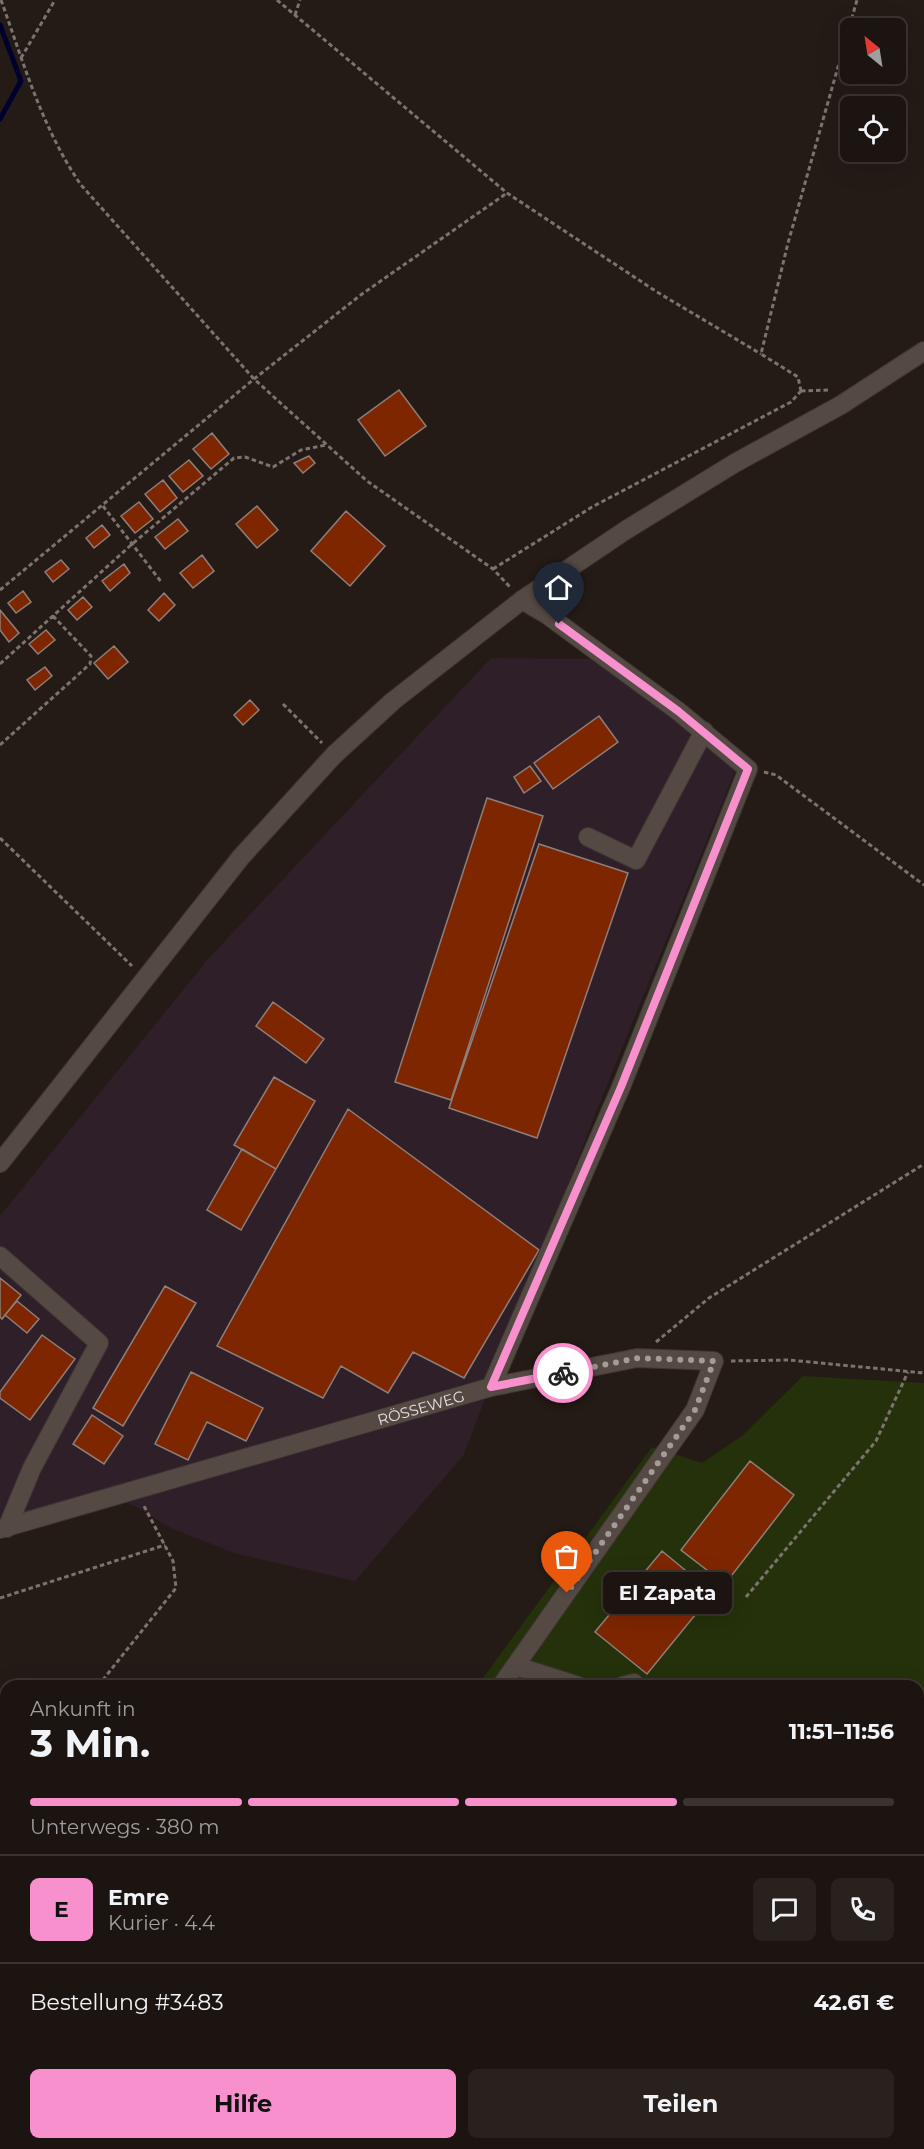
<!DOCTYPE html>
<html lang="de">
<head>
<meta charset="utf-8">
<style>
  :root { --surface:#1c1410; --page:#29211e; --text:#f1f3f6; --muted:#a09e9f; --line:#3a3330; --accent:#f790cd }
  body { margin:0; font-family:Montserrat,sans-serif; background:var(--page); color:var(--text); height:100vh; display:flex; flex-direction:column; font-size:22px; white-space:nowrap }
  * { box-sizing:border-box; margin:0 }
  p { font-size:20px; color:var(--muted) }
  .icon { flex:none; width:33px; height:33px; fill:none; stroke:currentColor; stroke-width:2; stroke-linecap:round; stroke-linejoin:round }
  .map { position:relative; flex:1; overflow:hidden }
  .panel { position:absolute; left:0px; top:1680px; width:924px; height:470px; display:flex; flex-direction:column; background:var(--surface); border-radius:18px 18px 0 0; box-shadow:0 6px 24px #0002,0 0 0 2px var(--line) }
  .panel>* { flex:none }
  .needle { width:39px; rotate:330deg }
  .buttons { position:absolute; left:840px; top:18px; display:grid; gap:12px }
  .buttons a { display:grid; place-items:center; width:66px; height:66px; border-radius:9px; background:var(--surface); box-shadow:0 6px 24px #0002,0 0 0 2px var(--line); font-size:30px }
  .pin { position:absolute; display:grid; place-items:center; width:51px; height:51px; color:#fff; margin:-62px -26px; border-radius:50% 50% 50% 0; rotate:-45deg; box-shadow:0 0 6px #0007 }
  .pin .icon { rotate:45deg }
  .courier { position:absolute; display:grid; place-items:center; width:60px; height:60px; margin:-30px; border:4px solid #f790cd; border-radius:50%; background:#fff; color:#222; box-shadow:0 2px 8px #0007 }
  .bubble { position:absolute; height:42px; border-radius:9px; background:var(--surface); box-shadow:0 6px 24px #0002,0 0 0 2px var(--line); font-size:20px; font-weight:700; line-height:42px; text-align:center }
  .summary em { font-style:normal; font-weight:700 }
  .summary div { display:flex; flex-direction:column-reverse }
  .summary { display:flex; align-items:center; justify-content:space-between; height:102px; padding:0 30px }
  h1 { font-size:39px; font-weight:700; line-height:45px }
  .bar { display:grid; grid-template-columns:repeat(4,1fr); gap:9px 6px; align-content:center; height:72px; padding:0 30px }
  .bar i { height:8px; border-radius:4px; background:var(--line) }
  .bar .active { background:var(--accent) }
  .bar p { grid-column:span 4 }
  .line { display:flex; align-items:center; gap:15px; padding:0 30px; border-top:2px solid var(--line) }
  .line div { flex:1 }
  .round { display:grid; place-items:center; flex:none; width:63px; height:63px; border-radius:9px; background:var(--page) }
  .primary-button { display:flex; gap:12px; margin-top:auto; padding:12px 30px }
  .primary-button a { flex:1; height:69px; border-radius:9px; background:var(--accent); color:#111; font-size:24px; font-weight:700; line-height:69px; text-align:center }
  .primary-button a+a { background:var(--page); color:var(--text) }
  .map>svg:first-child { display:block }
  .industrial { fill:#2f1f29 }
  .green { fill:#24310b }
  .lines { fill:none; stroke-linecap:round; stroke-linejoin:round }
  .stream { stroke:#00002f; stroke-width:5 }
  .building { fill:#7e2600; stroke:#8d7f7b; stroke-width:1.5 }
  .minor-casing { stroke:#3e3633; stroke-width:20 }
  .path { stroke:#7c736f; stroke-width:3; stroke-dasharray:4.5 3; stroke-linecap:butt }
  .minor { stroke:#554944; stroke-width:18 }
  .done { stroke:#a49c98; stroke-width:6; stroke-dasharray:0 10.8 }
  .route { stroke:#f790cd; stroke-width:8 }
  .labels { text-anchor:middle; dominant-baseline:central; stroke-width:4.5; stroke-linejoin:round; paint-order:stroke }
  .street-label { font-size:15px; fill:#e9e1de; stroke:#0b0705 }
</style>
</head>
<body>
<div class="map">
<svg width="924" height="2149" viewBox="0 0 924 2149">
  <rect width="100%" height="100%" fill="#251b16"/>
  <!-- industrial -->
  <path class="industrial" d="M491,658L607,659L736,769L596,1112L463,1456L355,1581L234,1553L171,1528L135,1506L104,1494L0,1518V1216L209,958Z"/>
  <!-- green -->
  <path class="green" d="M803,1376L924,1383V2076L918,2062V1686H477L652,1447L702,1463L742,1436Z
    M6,1985V2144H449V2149H0V1990Z
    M460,2144H726L719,2149H462Z"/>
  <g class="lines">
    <!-- stream -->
    <path class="stream" d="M0,25L21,81L0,119"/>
  </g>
  <!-- building -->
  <path class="building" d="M399,390L426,426L385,456L358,420Z
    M212,433L229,454L211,469L193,449Z
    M309,456L315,463L303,473L294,463Z
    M189,460L203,476L183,492L169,476Z
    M163,480L177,498L160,512L145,494Z
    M139,502L153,519L135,533L121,516Z
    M257,506L278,530L257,548L236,524Z
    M346,511L385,546L350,586L311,551Z
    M178,519L188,531L165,549L155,537Z
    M102,525L110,535L94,548L86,538Z
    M202,555L214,571L193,588L180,573Z
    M61,560L69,569L53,582L45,572Z
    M124,564L130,573L110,591L102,581Z
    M23,591L31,602L16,613L8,603Z
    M164,593L175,605L159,621L148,610Z
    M83,597L92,607L77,620L68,610Z
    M0,610L19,633L9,642L0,630Z
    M46,630L55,640L38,654L29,644Z
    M114,646L128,662L108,679L94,663Z
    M45,667L52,676L35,690L27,680Z
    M250,700L259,710L243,725L234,715Z
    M599,716L618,742L553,789L534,763Z
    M530,766L541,781L524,793L514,777Z
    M487,798L543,816L451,1100L395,1082Z
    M539,844L628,873L537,1138L449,1108Z
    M273,1002L324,1039L306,1063L256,1026Z
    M274,1077L315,1101L276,1169L234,1145Z
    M348,1109L539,1250L464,1378L413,1352L388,1393L341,1366L323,1398L217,1346Z
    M242,1149L276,1169L241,1230L207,1210Z
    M0,1278L21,1295L2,1319L0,1317Z
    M165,1286L196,1303L123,1426L93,1408Z
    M17,1301L39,1319L27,1333L5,1315Z
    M42,1335L75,1359L30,1420L0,1398V1392Z
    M191,1372L263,1408L246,1441L207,1422L188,1460L155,1444Z
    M92,1415L123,1436L104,1464L73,1444Z
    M750,1461L794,1495L725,1584L681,1550Z
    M662,1551L713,1593L647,1674L595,1632Z
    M732,2144H777L782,2149H729L727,2147Z"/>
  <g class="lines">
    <defs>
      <g id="minor">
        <path d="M588,837L636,860L704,731"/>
        <path d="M0,1163L241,857L334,755L393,701L522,600L626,530L735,463L841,405L924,351"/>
        <path d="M0,1256L99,1343L32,1468L7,1528"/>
        <path d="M491,1387L621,1087L748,769L678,711L546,614L522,600"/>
        <path id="s1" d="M0,1529L491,1387L637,1358L714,1361L695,1410L501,1686"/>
        <path d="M516,1666L579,1686"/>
        <path d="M622,1686L634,1683"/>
        <path d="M831,2149L838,2144"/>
      </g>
    </defs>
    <!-- minor casing -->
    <use href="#minor" class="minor-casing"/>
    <!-- path -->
    <path class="path" d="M1,0C24,64 42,128 81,185L254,379L367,481L493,569L510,587
      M277,0L507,193L657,292L761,354
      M295,15L300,0
      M21,58L55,0
      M801,391L798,377L761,354L788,243L857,0
      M801,391L829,390
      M103,506L162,583
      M493,569L592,507L791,402L801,391
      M0,590L254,379L362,294L507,193
      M0,664L131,545L234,458L245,457L273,467L301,450L326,445
      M283,704L322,743
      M0,745L90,664L91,656L52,615
      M764,772L776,775L924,885
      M0,838L132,966
      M656,1342L709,1298L924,1164
      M731,1361L789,1360L924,1373
      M746,1597L876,1441L908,1372
      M0,1598L165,1545
      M98,1686L176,1588L173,1561L144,1506
      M0,1811L6,1803
      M236,2149L243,2144"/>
    <!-- minor -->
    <use href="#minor" class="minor"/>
  </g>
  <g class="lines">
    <!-- done -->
    <path class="done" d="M563,1373L638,1358L714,1361L695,1410L567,1593"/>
    <!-- route -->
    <path class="route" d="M559,624L678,711L748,769L621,1087L491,1387L563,1373"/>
  </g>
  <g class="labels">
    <!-- street labels -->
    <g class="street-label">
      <text stroke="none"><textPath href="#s1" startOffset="438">RÖSSEWEG</textPath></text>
    </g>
  </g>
</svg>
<div class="buttons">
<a><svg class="needle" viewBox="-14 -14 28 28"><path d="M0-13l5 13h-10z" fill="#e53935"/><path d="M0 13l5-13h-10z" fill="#a09e9f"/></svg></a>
<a><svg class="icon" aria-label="locate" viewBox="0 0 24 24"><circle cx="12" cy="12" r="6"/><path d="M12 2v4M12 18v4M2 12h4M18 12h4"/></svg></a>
</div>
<div class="pin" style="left:567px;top:1593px;background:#ea580c"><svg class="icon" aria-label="bag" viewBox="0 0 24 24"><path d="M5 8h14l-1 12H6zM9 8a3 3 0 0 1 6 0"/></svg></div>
<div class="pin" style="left:559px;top:624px;background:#1f2937"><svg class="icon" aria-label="home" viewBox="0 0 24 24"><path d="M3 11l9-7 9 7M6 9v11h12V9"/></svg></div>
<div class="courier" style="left:563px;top:1373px"><svg class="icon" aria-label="bike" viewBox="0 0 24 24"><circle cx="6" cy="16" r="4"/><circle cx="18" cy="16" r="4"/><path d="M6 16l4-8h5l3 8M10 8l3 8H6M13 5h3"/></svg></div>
<div class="bubble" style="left:603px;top:1572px;width:129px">El Zapata</div>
<section class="panel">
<div class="summary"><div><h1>3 Min.</h1><p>Ankunft in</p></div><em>11:51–11:56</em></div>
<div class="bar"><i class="active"></i><i class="active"></i><i class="active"></i><i></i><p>Unterwegs · 380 m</p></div>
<div class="line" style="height:108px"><b class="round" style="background:var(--accent);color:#111">E</b><div><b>Emre</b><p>Kurier · 4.4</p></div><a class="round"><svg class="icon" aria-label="chat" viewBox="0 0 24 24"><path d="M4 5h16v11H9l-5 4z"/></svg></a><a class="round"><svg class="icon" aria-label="phone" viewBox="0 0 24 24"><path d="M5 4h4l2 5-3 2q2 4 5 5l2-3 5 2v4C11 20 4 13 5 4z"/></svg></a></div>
<div class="line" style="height:78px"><div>Bestellung #3483</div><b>42.61 €</b></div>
<div class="primary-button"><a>Hilfe</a><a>Teilen</a></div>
</section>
</div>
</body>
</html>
